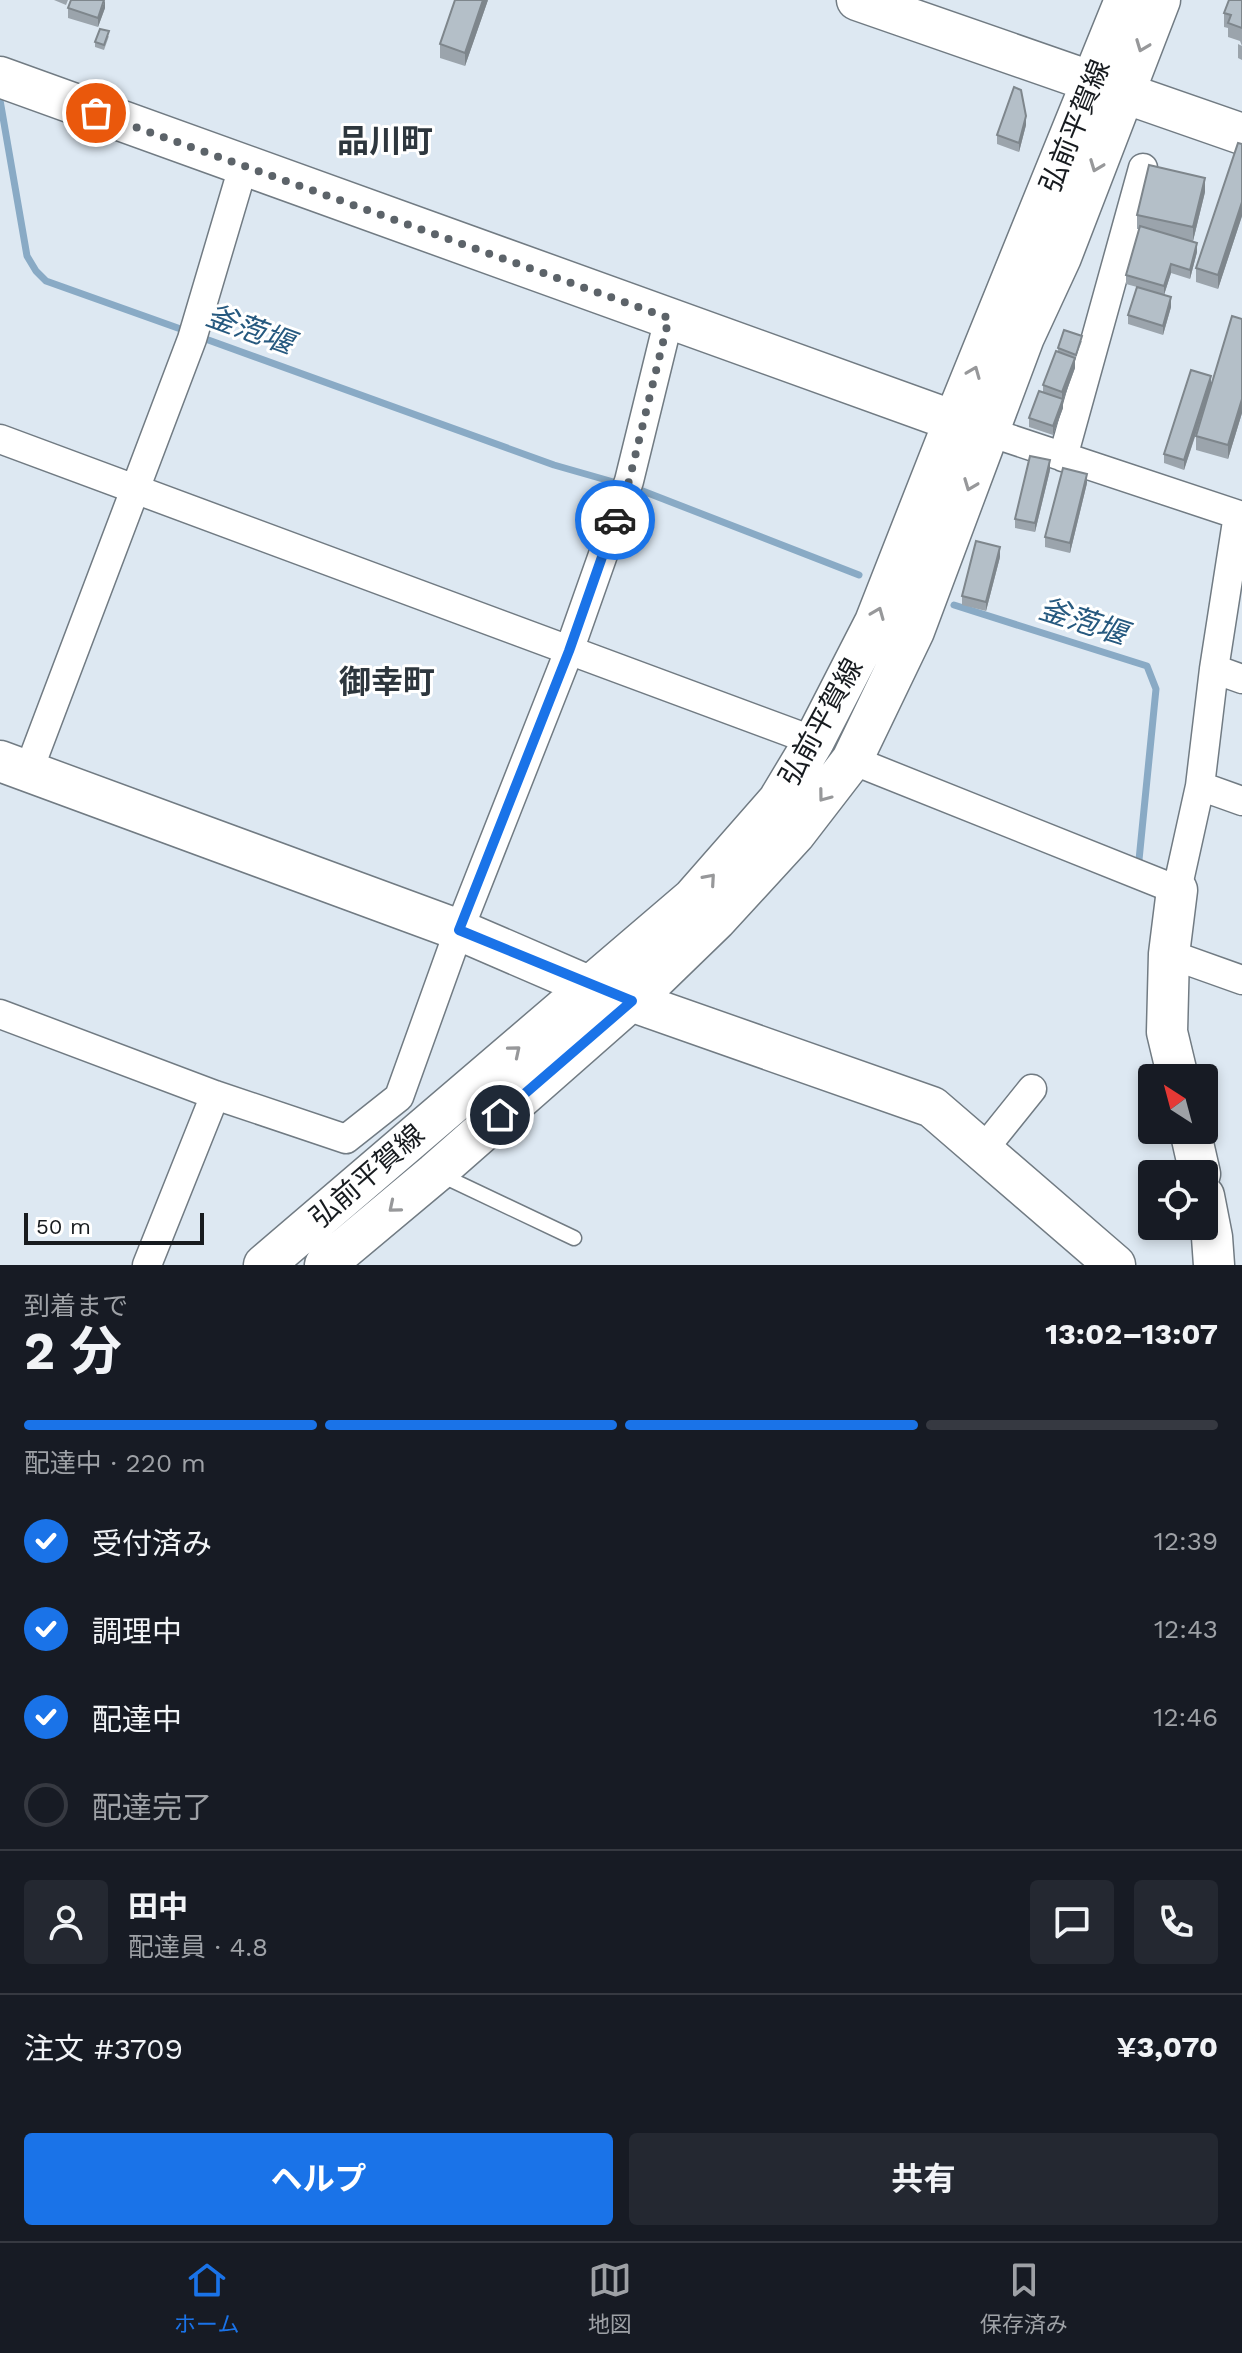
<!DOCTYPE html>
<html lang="ja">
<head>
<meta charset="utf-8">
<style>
  :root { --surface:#171b24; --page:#242831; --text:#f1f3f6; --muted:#9ea1a6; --line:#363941; --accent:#1a73e8 }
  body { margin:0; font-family:"Work Sans","Noto Sans JP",sans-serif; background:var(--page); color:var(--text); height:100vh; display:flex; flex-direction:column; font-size:30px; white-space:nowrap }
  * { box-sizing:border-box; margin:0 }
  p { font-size:26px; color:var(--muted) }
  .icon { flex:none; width:44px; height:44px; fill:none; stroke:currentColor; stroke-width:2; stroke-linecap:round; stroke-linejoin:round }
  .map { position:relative; height:1265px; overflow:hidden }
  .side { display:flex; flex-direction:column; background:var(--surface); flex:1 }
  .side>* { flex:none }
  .needle { width:52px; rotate:324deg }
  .tools { position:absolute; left:1138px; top:1064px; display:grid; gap:16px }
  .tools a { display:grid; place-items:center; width:80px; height:80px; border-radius:8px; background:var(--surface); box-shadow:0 4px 12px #0003; font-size:40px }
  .scale { position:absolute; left:24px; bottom:20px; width:180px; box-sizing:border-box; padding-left:8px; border:4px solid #171b1f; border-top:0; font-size:22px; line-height:28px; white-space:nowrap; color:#171b1f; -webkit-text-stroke:6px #fff; paint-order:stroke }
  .pin { position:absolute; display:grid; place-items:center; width:68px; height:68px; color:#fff; margin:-34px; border:4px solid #fff; border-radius:50%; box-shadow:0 2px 8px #0007 }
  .courier { position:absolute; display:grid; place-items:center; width:80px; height:80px; margin:-40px; border:6px solid #1a73e8; border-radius:50%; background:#fff; color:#222; box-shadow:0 2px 10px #0007 }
  .summary em { font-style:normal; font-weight:700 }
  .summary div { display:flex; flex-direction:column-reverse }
  .summary { display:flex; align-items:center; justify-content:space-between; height:136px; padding:0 24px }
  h1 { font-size:52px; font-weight:700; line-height:60px }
  .bar { display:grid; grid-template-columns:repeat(4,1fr); gap:12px 8px; align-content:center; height:96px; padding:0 24px }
  .bar i { height:10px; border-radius:6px; background:var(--line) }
  .bar .current { background:var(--accent) }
  .bar p { grid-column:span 4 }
  .line { display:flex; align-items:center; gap:20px; padding:0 24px; border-top:2px solid var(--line) }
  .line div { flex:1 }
  .round { display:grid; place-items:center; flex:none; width:84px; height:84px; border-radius:8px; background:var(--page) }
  ol { padding:0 24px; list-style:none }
  li { display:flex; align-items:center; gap:24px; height:88px }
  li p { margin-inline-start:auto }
  li .icon { padding:8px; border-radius:50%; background:var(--accent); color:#fff; stroke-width:4 }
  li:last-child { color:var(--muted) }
  li i { width:44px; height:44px; border:4px solid var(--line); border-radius:50% }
  .primary-button { display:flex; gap:16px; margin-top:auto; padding:16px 24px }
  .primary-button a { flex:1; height:92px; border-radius:8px; background:var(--accent); color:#fff; font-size:32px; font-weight:700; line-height:92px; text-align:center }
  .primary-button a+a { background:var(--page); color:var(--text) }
  .tabs { display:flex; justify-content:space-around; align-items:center; height:112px; border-top:2px solid var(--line); background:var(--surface); font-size:22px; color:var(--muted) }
  .tabs a { display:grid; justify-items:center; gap:4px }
  .tabs .current { color:var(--accent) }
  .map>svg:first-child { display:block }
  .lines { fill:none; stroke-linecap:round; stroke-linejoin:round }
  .stream { stroke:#89aac5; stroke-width:7 }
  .lane-casing { stroke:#717b83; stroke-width:17 }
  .street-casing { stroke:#717b83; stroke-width:31 }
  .secondary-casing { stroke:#717b83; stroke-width:43 }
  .lane { stroke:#fff; stroke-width:14 }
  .street { stroke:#fff; stroke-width:28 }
  .secondary { stroke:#fff; stroke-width:40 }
  .wall { fill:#9ba4ac }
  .shaded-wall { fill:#7e868c }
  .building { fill:#b4bfc8; stroke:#7e868c; stroke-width:2 }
  .oneway { stroke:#97989a }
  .done { stroke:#5c6369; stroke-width:8; stroke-dasharray:0 14.4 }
  .route { stroke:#1a73e8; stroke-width:10 }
  .labels { text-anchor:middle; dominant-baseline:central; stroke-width:6; stroke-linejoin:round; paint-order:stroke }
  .street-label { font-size:28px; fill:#171b1f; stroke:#fff }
  .water-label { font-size:30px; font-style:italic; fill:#26597f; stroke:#fff }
  .quarter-label { font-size:32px; font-weight:bold; fill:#2e373e; stroke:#fff }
</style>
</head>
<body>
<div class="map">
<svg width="1242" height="1265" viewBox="0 0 1242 1265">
  <rect width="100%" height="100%" fill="#dde8f2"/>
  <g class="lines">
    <!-- stream -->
    <path class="stream" d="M0,100L27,256L36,271L46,281L189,332
      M200,337L554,465L617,483
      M635,488L859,575
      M954,605L1147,666L1156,689L1139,860"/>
    <defs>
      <path id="lane" d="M439,1174L574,1238"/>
      <path id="street" d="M974,427L1242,516
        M0,439L814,741
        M1063,457L1143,168
        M1214,669L1242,679
        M852,760L1177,890L1200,786L1214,669L1238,515
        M28,772L192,339L243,167
        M1200,786L1242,801
        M1169,954L1242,980
        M0,1014L215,1095L346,1139L399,1097L459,930L569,651L629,481L669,318
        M983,1150L1032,1089
        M147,1265L215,1095"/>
      <path id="secondary" d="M857,0L1242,134
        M0,77L954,421
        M0,761L459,930L591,987L932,1107L1115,1265
        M1177,890L1169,954L1167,1032L1178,1078
        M1190,1130L1200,1174
        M1204,1196L1212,1237L1214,1265
        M264,1265L693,898L778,801L814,741L875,622L954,421L1125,0
        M325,1265L435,1173L651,983L716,920L795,834L852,760L914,631L1024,337L1061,257L1160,0"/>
    </defs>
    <!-- lane casing -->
    <use href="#lane" class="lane-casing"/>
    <!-- street casing -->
    <use href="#street" class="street-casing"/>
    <!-- secondary casing -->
    <use href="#secondary" class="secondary-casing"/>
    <!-- lane -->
    <use href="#lane" class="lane"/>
    <!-- street -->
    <use href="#street" class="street"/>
    <!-- secondary -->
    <use href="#secondary" class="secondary"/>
  </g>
  <!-- wall -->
  <path class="wall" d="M54,0H68L66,5Z
    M488,0L465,66L440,58V44Z
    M1242,0V46L1240,41L1228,37V28L1224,27V13Z
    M68,8H105L98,27L68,18Z
    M109,36L104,50L95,47V42Z
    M1238,44L1242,46V60L1238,58Z
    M1026,125L1019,152L997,144V135Z
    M1242,144V216L1218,289L1196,282V268Z
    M1205,192L1193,241L1197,252L1190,279L1171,273L1164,295L1171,307L1163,335L1128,324V315L1137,287L1126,284V275L1139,229H1137V215Z
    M1242,319V413L1228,459L1196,450V436L1201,419L1184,470L1164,463V454L1211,384Z
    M1082,341L1075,359V368L1063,401V408L1053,435L1029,427V418L1043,392V385L1058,352V348Z
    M1050,470L1035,532L1015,528V519Z
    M1087,483L1070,553L1045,547V537Z
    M1000,557L986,611L962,605V596Z"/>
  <!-- shaded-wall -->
  <path class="shaded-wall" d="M105,0V8L98,27V18Z
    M483,0H488L465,66V53Z
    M1026,116V125L1019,152V143Z
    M1205,178V192L1193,241V227Z
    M1242,202V216L1218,289V275Z
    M1197,243V252L1190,279V270Z
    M1171,264V273L1164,295V286Z
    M1171,297V307L1163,335V326Z
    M1075,358V368L1063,401V408L1053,435V426L1062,400V392Z
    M1211,376V386L1184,470V460Z
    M1242,399V413L1228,459V445Z
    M1050,460V470L1035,532V523Z
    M1087,474V483L1070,553V543Z
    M1000,547V557L986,611V602Z"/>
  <!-- building -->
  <path class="building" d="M71,0H104L98,18L68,8Z
    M455,0H483L465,53L440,44Z
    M1229,0H1242V28L1228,23L1231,15L1224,13Z
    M100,29L109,31L104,45L95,42Z
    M1014,87L1021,90L1026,116L1019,143L997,135Z
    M1238,143L1242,144V202L1218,275L1196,268Z
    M1149,165L1205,178L1193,227L1137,215Z
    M1140,226L1197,243L1190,270L1171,264L1164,286L1126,275Z
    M1137,287L1171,297L1163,326L1128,315Z
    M1232,316L1242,319V399L1228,445L1196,436Z
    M1064,330L1082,336L1076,355L1058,348Z
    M1056,351L1075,358L1062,392L1043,385Z
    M1191,370L1211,376L1184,460L1164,454Z
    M1039,391L1063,399L1053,426L1029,418Z
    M1030,456L1050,460L1035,523L1015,519Z
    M1063,468L1087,474L1070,543L1045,537Z
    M976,541L1000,547L986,602L962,596Z"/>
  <!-- one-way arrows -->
  <defs><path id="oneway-chevron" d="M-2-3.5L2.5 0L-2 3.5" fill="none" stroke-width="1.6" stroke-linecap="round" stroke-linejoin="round" transform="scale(2)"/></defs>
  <g class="oneway">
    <use href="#oneway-chevron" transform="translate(1142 46) rotate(111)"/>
    <use href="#oneway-chevron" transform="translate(1096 166) rotate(111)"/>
    <use href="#oneway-chevron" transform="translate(974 372) rotate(-68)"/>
    <use href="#oneway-chevron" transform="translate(970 485) rotate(111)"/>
    <use href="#oneway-chevron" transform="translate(878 613) rotate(-68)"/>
    <use href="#oneway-chevron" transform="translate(824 796) rotate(127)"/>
    <use href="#oneway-chevron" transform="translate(710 879) rotate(-49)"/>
    <use href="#oneway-chevron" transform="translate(515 1051) rotate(-40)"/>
    <use href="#oneway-chevron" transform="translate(394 1207) rotate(140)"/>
  </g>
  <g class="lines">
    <!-- done -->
    <path class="done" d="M96,113L669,318L629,481L615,520"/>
    <!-- route -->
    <path class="route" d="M500,1115L632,1001L459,930L569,651L615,520"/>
  </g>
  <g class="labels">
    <!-- street labels -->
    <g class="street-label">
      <text transform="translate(1075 126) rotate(-68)">弘前平賀線</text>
      <text transform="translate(821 722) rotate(-61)">弘前平賀線</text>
      <text transform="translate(367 1176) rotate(-41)">弘前平賀線</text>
    </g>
    <!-- water labels -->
    <g class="water-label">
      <text transform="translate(250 329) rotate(20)">釜萢堰</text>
      <text transform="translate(1083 621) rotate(18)">釜萢堰</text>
    </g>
    <!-- quarter labels -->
    <g class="quarter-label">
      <text x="385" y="141">品川町</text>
      <text x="387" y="682">御幸町</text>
    </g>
  </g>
</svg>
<div class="tools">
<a><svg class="needle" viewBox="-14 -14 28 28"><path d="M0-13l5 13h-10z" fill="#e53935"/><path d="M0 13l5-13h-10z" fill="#9ea1a6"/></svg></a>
<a><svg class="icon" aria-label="locate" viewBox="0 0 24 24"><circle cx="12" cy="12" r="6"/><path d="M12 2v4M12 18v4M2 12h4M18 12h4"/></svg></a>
</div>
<div class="scale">50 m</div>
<div class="pin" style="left:96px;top:113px;background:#ea580c"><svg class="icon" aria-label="bag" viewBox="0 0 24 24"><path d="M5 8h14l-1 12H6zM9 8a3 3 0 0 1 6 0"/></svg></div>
<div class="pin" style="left:500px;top:1115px;background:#1f2937"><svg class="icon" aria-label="home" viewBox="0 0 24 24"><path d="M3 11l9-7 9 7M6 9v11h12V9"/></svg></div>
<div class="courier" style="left:615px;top:520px"><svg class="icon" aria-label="car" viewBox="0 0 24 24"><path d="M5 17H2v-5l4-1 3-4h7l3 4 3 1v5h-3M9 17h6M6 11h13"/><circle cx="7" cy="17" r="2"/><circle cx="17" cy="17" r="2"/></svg></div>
</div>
<section class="side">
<div class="summary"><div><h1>2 分</h1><p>到着まで</p></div><em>13:02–13:07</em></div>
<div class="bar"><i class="current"></i><i class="current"></i><i class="current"></i><i></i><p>配達中 · 220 m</p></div>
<ol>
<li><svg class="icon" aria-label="check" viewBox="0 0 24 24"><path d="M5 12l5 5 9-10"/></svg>受付済み<p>12:39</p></li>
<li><svg class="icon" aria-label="check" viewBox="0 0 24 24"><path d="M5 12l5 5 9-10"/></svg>調理中<p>12:43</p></li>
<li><svg class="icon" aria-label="check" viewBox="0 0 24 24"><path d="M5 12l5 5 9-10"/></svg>配達中<p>12:46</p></li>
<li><i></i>配達完了</li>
</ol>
<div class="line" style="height:144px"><a class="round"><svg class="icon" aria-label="person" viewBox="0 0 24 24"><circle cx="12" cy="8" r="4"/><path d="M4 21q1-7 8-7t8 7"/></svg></a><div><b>田中</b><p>配達員 · 4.8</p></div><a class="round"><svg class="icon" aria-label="chat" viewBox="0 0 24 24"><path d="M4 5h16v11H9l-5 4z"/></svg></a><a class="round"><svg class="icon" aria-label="phone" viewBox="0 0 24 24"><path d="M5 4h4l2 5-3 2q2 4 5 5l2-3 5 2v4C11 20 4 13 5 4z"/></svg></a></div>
<div class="line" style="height:104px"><div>注文 #3709</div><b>¥3,070</b></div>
<div class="primary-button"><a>ヘルプ</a><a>共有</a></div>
</section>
<nav class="tabs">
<a class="current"><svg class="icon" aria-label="home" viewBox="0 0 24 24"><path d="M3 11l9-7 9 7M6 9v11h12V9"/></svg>ホーム</a>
<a><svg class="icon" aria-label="map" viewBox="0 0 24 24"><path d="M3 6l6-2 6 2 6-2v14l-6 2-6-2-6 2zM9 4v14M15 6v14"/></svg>地図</a>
<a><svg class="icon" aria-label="saved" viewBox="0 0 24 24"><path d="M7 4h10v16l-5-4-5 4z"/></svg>保存済み</a>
</nav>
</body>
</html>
